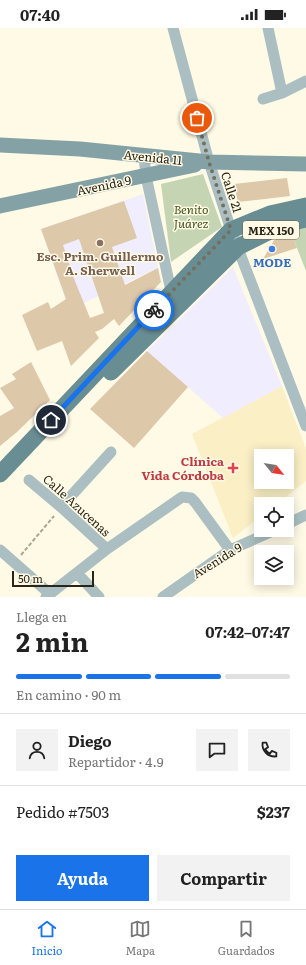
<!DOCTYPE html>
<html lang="es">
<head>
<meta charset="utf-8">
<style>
  :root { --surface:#fff; --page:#f2f2f2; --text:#222; --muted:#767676; --line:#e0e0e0; --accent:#1a73e8 }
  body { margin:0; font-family:Literata,serif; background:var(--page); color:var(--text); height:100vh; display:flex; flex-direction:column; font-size:15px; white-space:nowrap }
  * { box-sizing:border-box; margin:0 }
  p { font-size:13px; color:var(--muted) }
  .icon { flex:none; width:22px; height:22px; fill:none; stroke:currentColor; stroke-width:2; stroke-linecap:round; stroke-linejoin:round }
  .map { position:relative; height:569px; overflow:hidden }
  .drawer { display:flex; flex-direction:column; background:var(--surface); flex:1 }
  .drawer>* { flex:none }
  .needle { width:26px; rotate:120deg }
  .tools { position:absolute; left:254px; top:421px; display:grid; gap:8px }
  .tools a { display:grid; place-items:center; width:40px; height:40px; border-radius:0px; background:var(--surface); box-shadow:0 2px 10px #0003; font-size:20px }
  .scale { position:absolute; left:12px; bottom:10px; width:82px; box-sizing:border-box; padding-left:4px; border:2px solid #292518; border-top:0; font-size:11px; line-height:14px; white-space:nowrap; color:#292518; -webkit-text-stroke:3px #fffae5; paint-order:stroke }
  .pin { position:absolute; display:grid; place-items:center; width:34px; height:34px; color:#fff; margin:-17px; border:2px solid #fff; border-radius:50%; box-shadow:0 1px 4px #0007 }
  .courier { position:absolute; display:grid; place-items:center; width:40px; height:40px; margin:-20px; border:3px solid #1a73e8; border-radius:50%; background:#fff; color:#222; box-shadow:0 1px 5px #0007 }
  .overview em { font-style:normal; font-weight:700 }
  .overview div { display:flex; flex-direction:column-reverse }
  .overview { display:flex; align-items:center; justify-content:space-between; height:68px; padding:0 16px }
  h1 { font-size:26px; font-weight:700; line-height:30px }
  .bar { display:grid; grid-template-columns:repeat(4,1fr); gap:6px 4px; align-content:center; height:48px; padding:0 16px }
  .bar i { height:5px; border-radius:3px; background:var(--line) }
  .bar .current { background:var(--accent) }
  .bar p { grid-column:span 4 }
  .line { display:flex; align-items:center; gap:10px; padding:0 16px; border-top:1px solid var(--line) }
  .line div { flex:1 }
  .round { display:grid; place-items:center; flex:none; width:42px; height:42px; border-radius:0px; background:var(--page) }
  .action { display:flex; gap:8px; margin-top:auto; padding:8px 16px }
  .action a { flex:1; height:46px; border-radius:0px; background:var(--accent); color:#fff; font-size:16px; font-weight:700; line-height:46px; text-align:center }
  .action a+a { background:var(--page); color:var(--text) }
  .status { display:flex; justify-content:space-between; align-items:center; height:28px; padding:0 20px; background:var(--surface); direction:ltr }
  .status svg { height:11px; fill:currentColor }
  .tabs { display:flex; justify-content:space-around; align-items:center; height:56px; border-top:1px solid var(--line); background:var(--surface); font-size:11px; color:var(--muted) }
  .tabs a { display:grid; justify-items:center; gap:2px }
  .tabs .current { color:var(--accent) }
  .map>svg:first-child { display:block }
  .built { fill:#faefc5; fill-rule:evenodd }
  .education { fill:#f0edff }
  .green { fill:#c5d4b2 }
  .building { fill:#ddc8aa; fill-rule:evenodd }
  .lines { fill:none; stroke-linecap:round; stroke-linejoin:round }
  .path { stroke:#aba694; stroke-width:2; stroke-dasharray:4 2; stroke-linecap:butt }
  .minor { stroke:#abbfc2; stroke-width:11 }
  .secondary { stroke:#84a2a6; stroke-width:15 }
  .primary { stroke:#688d93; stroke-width:17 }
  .done { stroke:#747060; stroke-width:4; stroke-dasharray:0 7.2 }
  .route { stroke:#1a73e8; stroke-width:5 }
  .education-dot { fill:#8d6e63; stroke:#fffae5; stroke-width:1.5 }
  .shop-dot { fill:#3f7fe0; stroke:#fffae5; stroke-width:1.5 }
  .health-dot { fill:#e0444e; stroke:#fffae5; stroke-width:1.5 }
  .labels { text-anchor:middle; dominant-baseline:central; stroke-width:3; stroke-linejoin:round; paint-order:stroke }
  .shield { fill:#fffae5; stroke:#696556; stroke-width:1 }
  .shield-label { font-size:11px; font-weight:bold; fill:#292518 }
  .street-label { font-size:12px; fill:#292518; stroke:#fffae5 }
  .park-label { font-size:12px; font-style:italic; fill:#425521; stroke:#fffae5 }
  .education-label { font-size:12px; font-weight:bold; fill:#785e54; stroke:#fffae5 }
  .shop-label { font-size:12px; font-weight:bold; fill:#366cbe; stroke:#fffae5 }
  .health-label { font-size:12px; font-weight:bold; fill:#be3a42; stroke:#fffae5; text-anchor:end }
</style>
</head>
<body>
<div class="status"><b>07:40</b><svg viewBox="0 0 49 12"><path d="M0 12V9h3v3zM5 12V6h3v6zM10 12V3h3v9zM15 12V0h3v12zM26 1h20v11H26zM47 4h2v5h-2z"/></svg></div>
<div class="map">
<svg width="306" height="569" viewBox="0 0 306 569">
  <rect width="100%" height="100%" fill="#fffae5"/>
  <!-- built -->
  <path class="built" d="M282,358L306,421V453L277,476H261V488L233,510L192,406ZM261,428H287V454H261Z"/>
  <!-- education -->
  <path class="education" d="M143,166L158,240L69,282L41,201Z
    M233,239L282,358L223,390L147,323Z"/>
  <!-- green -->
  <path class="green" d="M203,146L222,199L171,234L161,156Z
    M306,198V243L290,202Z"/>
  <!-- building -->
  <path class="building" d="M287,150L290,168L238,174L234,156Z
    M124,173L137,210L112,219L125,257L158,240L161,254L119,298L114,291L102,301L95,304L99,310L71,338L62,313L37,323L22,287L48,274L51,281L66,271L41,201ZM79,211L104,285L90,290L70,241H71L63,217Z
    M287,205H291L297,220L263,231L273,214V213Z
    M147,323L188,359L134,420L90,381Z
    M31,334L50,372L17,404L0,418V388L14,380L0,360L16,351L12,346Z"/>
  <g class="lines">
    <!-- path -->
    <path class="path" d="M21,527L54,488"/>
    <!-- minor -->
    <path class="minor" d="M173,0L209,134L231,202L306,398
      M268,0L282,65
      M263,71L282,65L306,53
      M144,128L146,148L171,263
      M29,452L61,479L107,521
      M61,479L111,424
      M287,496L306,487
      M0,522L50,566
      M77,545L99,569
      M46,569L107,521L182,469L191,470L195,474L230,522
      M163,569L230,522L275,502"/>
    <!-- secondary -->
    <path class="secondary" d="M0,117L80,121L209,134L306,136
      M0,178L195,137"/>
    <!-- primary -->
    <path class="primary" d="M111,344L238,219L284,196L306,191
      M0,446L231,202L270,186L306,178"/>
  </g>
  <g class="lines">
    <!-- done -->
    <path class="done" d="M154,282L231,202L209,134L197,90"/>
    <!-- route -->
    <path class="route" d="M51,392L154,282"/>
  </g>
  <!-- markers -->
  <circle class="education-dot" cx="100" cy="215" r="4"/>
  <circle class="shop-dot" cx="272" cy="221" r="4"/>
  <path class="health-dot" d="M231 434h4v4h4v4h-4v4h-4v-4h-4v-4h4z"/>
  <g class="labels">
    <!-- shield labels -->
    <rect class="shield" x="243" y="193" width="56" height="18" rx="3"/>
    <g class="shield-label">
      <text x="271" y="202">MEX 150</text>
    </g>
    <!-- street labels -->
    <g class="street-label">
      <text transform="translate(153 129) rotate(6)">Avenida 11</text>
      <text transform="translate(104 157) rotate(-12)">Avenida 9</text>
      <text transform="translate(232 164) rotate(72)">Calle 21</text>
      <text transform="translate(77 477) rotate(42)">Calle Azucenas</text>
      <text transform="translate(217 532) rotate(-32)">Avenida 9</text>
    </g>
    <!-- park labels -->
    <g class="park-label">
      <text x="191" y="181">Benito<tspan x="191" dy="14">Juárez</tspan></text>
    </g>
    <!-- education labels -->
    <g class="education-label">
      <text x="100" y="228">Esc. Prim. Guillermo<tspan x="100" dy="14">A. Sherwell</tspan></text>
    </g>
    <!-- shop labels -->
    <g class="shop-label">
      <text x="272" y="234">MODE</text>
    </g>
    <!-- health labels -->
    <g class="health-label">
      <text x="224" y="433">Clínica<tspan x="224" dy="14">Vida Córdoba</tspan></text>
    </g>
  </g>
</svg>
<div class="tools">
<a><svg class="needle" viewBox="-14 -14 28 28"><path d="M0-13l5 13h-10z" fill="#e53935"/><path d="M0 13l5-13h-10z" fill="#767676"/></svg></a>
<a><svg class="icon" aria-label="locate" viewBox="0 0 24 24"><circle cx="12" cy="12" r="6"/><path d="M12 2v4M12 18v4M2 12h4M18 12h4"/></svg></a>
<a><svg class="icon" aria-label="layers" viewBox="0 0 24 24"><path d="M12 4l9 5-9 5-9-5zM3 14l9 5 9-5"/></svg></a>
</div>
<div class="scale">50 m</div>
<div class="pin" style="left:197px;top:90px;background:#ea580c"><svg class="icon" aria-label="bag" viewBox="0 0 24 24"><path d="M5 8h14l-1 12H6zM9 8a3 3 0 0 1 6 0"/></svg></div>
<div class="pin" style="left:51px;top:392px;background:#1f2937"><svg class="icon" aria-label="home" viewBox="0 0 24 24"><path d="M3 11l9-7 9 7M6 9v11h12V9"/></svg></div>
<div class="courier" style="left:154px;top:282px"><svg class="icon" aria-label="bike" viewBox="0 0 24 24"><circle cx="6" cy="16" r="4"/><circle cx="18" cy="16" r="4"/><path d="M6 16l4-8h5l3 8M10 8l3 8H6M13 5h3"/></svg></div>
</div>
<section class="drawer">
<div class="overview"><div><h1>2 min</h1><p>Llega en</p></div><em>07:42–07:47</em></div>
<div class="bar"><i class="current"></i><i class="current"></i><i class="current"></i><i></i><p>En camino · 90 m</p></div>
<div class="line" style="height:72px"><a class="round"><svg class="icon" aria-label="person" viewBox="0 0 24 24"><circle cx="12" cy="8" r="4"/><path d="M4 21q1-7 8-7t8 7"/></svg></a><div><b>Diego</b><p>Repartidor · 4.9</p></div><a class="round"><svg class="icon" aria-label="chat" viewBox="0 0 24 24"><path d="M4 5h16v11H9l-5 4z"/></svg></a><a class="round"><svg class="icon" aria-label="phone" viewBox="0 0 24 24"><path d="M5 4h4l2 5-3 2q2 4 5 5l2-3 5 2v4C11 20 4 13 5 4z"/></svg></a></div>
<div class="line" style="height:52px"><div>Pedido #7503</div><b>$237</b></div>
<div class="action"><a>Ayuda</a><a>Compartir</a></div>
</section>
<nav class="tabs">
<a class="current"><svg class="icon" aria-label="home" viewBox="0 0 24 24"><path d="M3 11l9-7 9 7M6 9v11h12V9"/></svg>Inicio</a>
<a><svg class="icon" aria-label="map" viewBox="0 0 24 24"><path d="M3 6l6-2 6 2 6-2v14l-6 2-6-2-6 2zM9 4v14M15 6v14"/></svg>Mapa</a>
<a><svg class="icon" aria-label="saved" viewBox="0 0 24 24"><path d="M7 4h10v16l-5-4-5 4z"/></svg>Guardados</a>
</nav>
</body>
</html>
